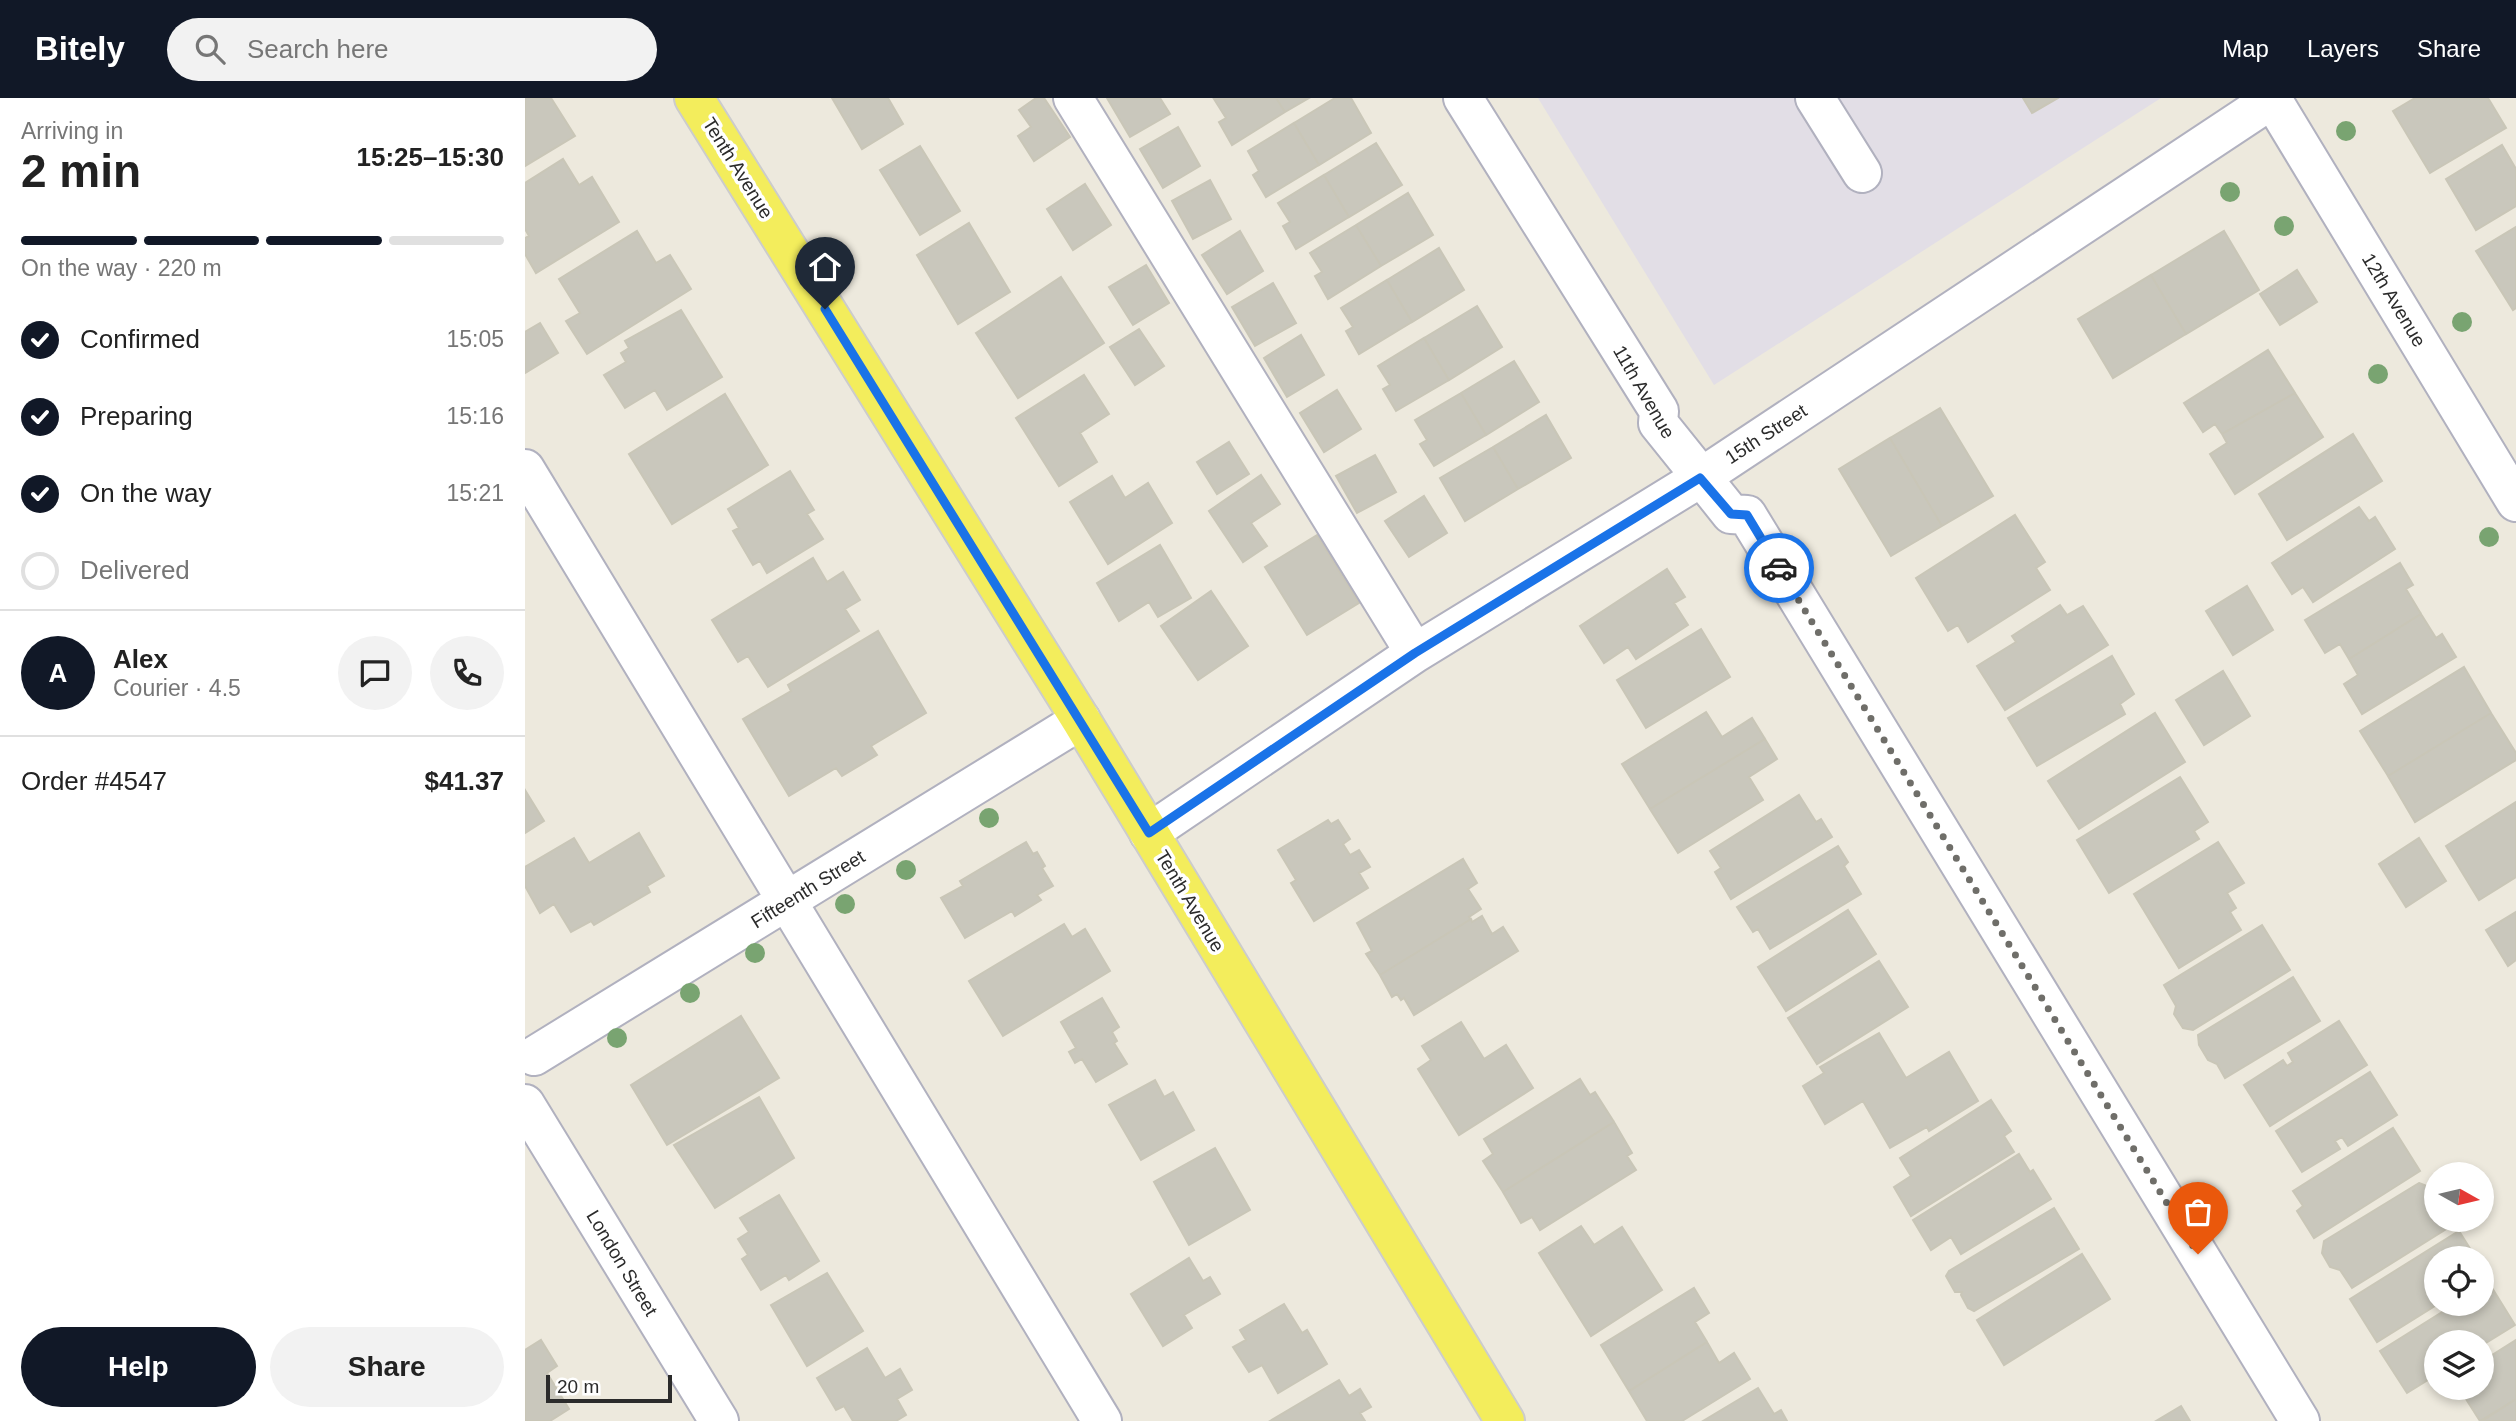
<!DOCTYPE html>
<html lang="en">
<head>
<meta charset="utf-8">
<style>
  :root { --surface:#fff; --page:#f2f2f2; --text:#222; --muted:#767676; --line:#e0e0e0; --accent:#111827 }
  body { margin:0; font-family:Helvetica,sans-serif; background:var(--page); color:var(--text); height:100vh; display:flex; flex-direction:column; font-size:26px; white-space:nowrap }
  * { box-sizing:border-box; margin:0 }
  p { font-size:23px; color:var(--muted) }
  .icon { flex:none; width:38px; height:38px; fill:none; stroke:currentColor; stroke-width:2; stroke-linecap:round; stroke-linejoin:round }
  .map { position:relative; flex:1; overflow:hidden }
  .drawer { display:flex; flex-direction:column; background:var(--surface); width:525px }
  .drawer>* { flex:none }
  .needle { width:46px; rotate:98deg }
  .controls { position:absolute; left:1899px; top:1064px; display:grid; gap:14px }
  .controls a { display:grid; place-items:center; width:70px; height:70px; border-radius:50%; background:var(--surface); box-shadow:0 4px 10px #0003; font-size:35px }
  .scale { position:absolute; left:21px; bottom:18px; width:126px; box-sizing:border-box; padding-left:7px; border:4px solid #2b2b2b; border-top:0; font-size:19px; line-height:24px; white-space:nowrap; color:#2b2b2b; -webkit-text-stroke:5px #fff; paint-order:stroke }
  .pin { position:absolute; display:grid; place-items:center; width:60px; height:60px; color:#fff; margin:-72px -30px; border-radius:50% 50% 50% 0; rotate:-45deg; box-shadow:0 0 7px #0007 }
  .pin .icon { rotate:45deg }
  .courier { position:absolute; display:grid; place-items:center; width:70px; height:70px; margin:-35px; border:5px solid #1a73e8; border-radius:50%; background:#fff; color:#222; box-shadow:0 2px 9px #0007 }
  .head em { font-style:normal; font-weight:600 }
  .head div { display:flex; flex-direction:column-reverse }
  .head { display:flex; align-items:center; justify-content:space-between; height:119px; padding:0 21px }
  h1 { font-size:46px; font-weight:600; line-height:52px }
  .bar { display:grid; grid-template-columns:repeat(4,1fr); gap:10px 7px; align-content:center; height:84px; padding:0 21px }
  .bar i { height:9px; border-radius:5px; background:var(--line) }
  .bar .current { background:var(--accent) }
  .bar p { grid-column:span 4 }
  .line { display:flex; align-items:center; gap:18px; padding:0 21px; border-top:2px solid var(--line) }
  .line div { flex:1 }
  .round { display:grid; place-items:center; flex:none; width:74px; height:74px; border-radius:37px; background:var(--page) }
  ol { padding:0 21px; list-style:none }
  li { display:flex; align-items:center; gap:21px; height:77px }
  li p { margin-inline-start:auto }
  li .icon { padding:7px; border-radius:50%; background:var(--accent); color:#fff; stroke-width:4 }
  li:last-child { color:var(--muted) }
  li i { width:38px; height:38px; border:4px solid var(--line); border-radius:50% }
  .action { display:flex; gap:14px; margin-top:auto; padding:14px 21px }
  .action a { flex:1; height:80px; border-radius:42px; background:var(--accent); color:#fff; font-size:28px; font-weight:600; line-height:80px; text-align:center }
  .action a+a { background:var(--page); color:var(--text) }
  header { display:flex; align-items:center; gap:42px; box-sizing:border-box; height:98px; padding:0 35px; background:var(--accent); color:#fff }
  header strong { font-size:33px }
  nav { display:flex; gap:38px; margin-inline-start:auto; font-size:24px }
  .search { width:490px; height:63px; background:var(--page); display:flex; align-items:center; gap:18px; box-sizing:border-box; padding:0 24px; border-radius:38px; color:var(--muted); font-size:26px }
  main { display:flex; flex:1; min-height:0 }
  .map>svg:first-child { display:block }
  .industrial { fill:#e2dee6 }
  .building { fill:#c9c7bc; stroke:#c9c6b7; stroke-width:2 }
  .lines { fill:none; stroke-linecap:round; stroke-linejoin:round }
  .minor-casing { stroke:#b1b1bf; stroke-width:42 }
  .major-casing { stroke:#ccc; stroke-width:42 }
  .minor { stroke:#fff; stroke-width:38 }
  .major { stroke:#f3ed5c; stroke-width:38 }
  .tree { fill:#79a471 }
  .done { stroke:#6f6e69; stroke-width:7; stroke-dasharray:0 12.6 }
  .route { stroke:#1a73e8; stroke-width:9 }
  .labels { text-anchor:middle; dominant-baseline:central; stroke-width:7; stroke-linejoin:round; paint-order:stroke }
  .street-label { font-size:19px; fill:#2b2b2b; stroke:#fff }
</style>
</head>
<body>
<header>
<strong>Bitely</strong>
<div class="search"><svg class="icon" aria-label="search" viewBox="0 0 24 24"><circle cx="10" cy="10" r="6"/><path d="M15 15l6 6"/></svg>Search here</div>
<nav><a>Map</a><a>Layers</a><a>Share</a></nav>
</header>
<main>
<section class="drawer">
<div class="head"><div><h1>2 min</h1><p>Arriving in</p></div><em>15:25–15:30</em></div>
<div class="bar"><i class="current"></i><i class="current"></i><i class="current"></i><i></i><p>On the way · 220 m</p></div>
<ol>
<li><svg class="icon" aria-label="check" viewBox="0 0 24 24"><path d="M5 12l5 5 9-10"/></svg>Confirmed<p>15:05</p></li>
<li><svg class="icon" aria-label="check" viewBox="0 0 24 24"><path d="M5 12l5 5 9-10"/></svg>Preparing<p>15:16</p></li>
<li><svg class="icon" aria-label="check" viewBox="0 0 24 24"><path d="M5 12l5 5 9-10"/></svg>On the way<p>15:21</p></li>
<li><i></i>Delivered</li>
</ol>
<div class="line" style="height:126px"><b class="round" style="background:var(--accent);color:#fff">A</b><div><b>Alex</b><p>Courier · 4.5</p></div><a class="round"><svg class="icon" aria-label="chat" viewBox="0 0 24 24"><path d="M4 5h16v11H9l-5 4z"/></svg></a><a class="round"><svg class="icon" aria-label="phone" viewBox="0 0 24 24"><path d="M5 4h4l2 5-3 2q2 4 5 5l2-3 5 2v4C11 20 4 13 5 4z"/></svg></a></div>
<div class="line" style="height:91px"><div>Order #4547</div><b>$41.37</b></div>
<div class="action"><a>Help</a><a>Share</a></div>
</section>
<div class="map">
<svg width="1991" height="1323" viewBox="0 0 1991 1323">
  <rect width="100%" height="100%" fill="#ede9dd"/>
  <!-- industrial -->
  <path class="industrial" d="M1013,0H1636L1189,287Z"/>
  <!-- building -->
  <path class="building" d="M0,0H26L50,38L0,68Z
    M307,0H363L378,26L337,51Z
    M511,0H519L545,39L509,63L493,38L506,29L494,12Z
    M582,0H635L645,16L605,39Z
    M751,0L760,14L707,47L694,24L701,20L689,1Z
    M751,0H784L760,14Z
    M810,0H826L846,35L794,67L769,25Z
    M1498,0H1533L1507,15Z
    M1890,0H1963L1981,30L1905,75L1868,13Z
    M769,25L794,67L741,99L728,77L734,73L723,53Z
    M653,29L675,68L638,90L615,51Z
    M851,45L877,87L824,119L799,77Z
    M1977,47L1991,71V108L1951,132L1921,81Z
    M395,48L435,113L395,137L355,72Z
    M38,61L54,87L67,79L94,124L11,175L0,156V140L4,138L0,131V85Z
    M799,77L824,119L771,151L758,128L765,124L753,105Z
    M685,82L706,121L668,141L647,103Z
    M560,86L586,127L548,152L522,111Z
    M883,95L908,137L856,168L831,127Z
    M444,125L485,194L433,226L392,157Z
    M831,127L856,168L803,201L790,178L797,174L785,155Z
    M1991,129V210L1988,212L1951,153Z
    M112,133L131,165L145,157L166,191L62,256L41,223L55,215L34,181Z
    M715,133L738,173L702,196L677,157Z
    M1699,133L1734,192L1661,236L1626,177Z
    M914,150L939,192L887,224L862,182Z
    M621,167L644,205L608,227L584,189Z
    M1772,172L1792,204L1755,227L1735,196Z
    M1626,177L1661,236L1588,280L1553,221Z
    M536,179L579,245L493,300L451,235Z
    M862,182L887,224L834,256L821,233L828,229L816,210Z
    M748,185L771,225L730,248L707,209Z
    M952,208L977,249L924,282L899,240Z
    M156,212L197,279L142,312L130,292L100,310L79,277L101,264L96,255L104,250L100,243Z
    M15,225L33,255L0,275V234Z
    M614,231L639,268L610,287L585,249Z
    M776,237L799,277L762,299L739,260Z
    M899,240L924,282L871,313L858,291L865,287L853,268Z
    M1743,252L1770,295L1697,336L1690,326L1678,334L1659,305Z
    M989,263L1014,304L961,337L936,295Z
    M559,277L584,316L555,335L572,364L534,388L491,320Z
    M812,292L836,331L799,354L775,315Z
    M936,295L961,337L909,368L895,346L902,342L890,322Z
    M1770,295L1798,339L1710,396L1685,356L1702,345L1697,336Z
    M200,296L243,367L147,426L104,356Z
    M1415,310L1468,398L1417,428L1365,340Z
    M1021,317L1046,360L993,391L968,349Z
    M1828,336L1857,383L1762,442L1734,396Z
    M1365,340L1417,428L1366,458L1314,371Z
    M704,344L724,376L692,396L672,364Z
    M968,349L993,391L940,423L915,380Z
    M850,357L871,394L832,415L811,378Z
    M265,373L289,412L282,416L298,441L242,475L235,463L228,467L208,433L214,430L203,411Z
    M736,377L755,406L726,425L742,448L718,464L684,413Z
    M587,378L600,400L623,385L647,425L583,466L545,404Z
    M899,398L922,435L884,459L860,423Z
    M1834,409L1844,423L1850,419L1870,451L1788,504L1778,489L1767,496L1747,465Z
    M1490,417L1520,464L1511,470L1525,492L1443,544L1433,527L1423,533L1391,480Z
    M792,437L834,505L782,537L740,469Z
    M635,447L666,500L633,519L624,504L594,523L572,485Z
    M288,460L302,484L318,474L335,502L320,511L334,533L243,589L223,558L213,564L187,522Z
    M1875,465L1888,487L1881,491L1896,516L1824,561L1815,546L1800,555L1780,522Z
    M1142,471L1160,499L1149,505L1163,527L1111,561L1103,549L1079,565L1055,528Z
    M1722,488L1748,532L1708,557L1681,513Z
    M686,493L723,548L673,582L636,528Z
    M1535,507L1542,517L1558,508L1583,547L1480,612L1452,568L1491,544L1487,538Z
    M1896,516L1911,540L1917,536L1931,559L1837,616L1819,586L1833,577L1824,561Z
    M1176,531L1205,579L1121,630L1092,582Z
    M353,533L401,615L346,648L352,657L317,678L311,670L264,698L218,621L266,593L263,587Z
    M1587,558L1609,596L1595,606L1600,616L1512,668L1483,620Z
    M1939,569L1966,615L1863,678L1835,633Z
    M1698,573L1725,618L1679,647L1651,602Z
    M1181,614L1197,639L1227,620L1240,641L1125,711L1097,666Z
    M1630,615L1660,664L1554,731L1523,683Z
    M1966,615L1991,655V662L1890,724L1863,678Z
    M1240,641L1252,661L1224,679L1238,702L1153,755L1125,711Z
    M1655,679L1683,724L1669,733L1674,741L1584,795L1552,742Z
    M0,692L19,723L0,735Z
    M1274,697L1291,724L1296,721L1307,739L1206,801L1190,774L1196,770L1185,753Z
    M1991,704V779L1954,802L1921,748Z
    M803,722L806,726L813,722L825,741L818,746L825,757L834,752L845,769L834,775L843,790L789,823L766,785L771,782L753,752Z
    M114,735L139,778L122,788L125,794L69,827L66,823L46,834L29,806L15,815L0,788V769L49,740L64,765Z
    M1894,740L1921,783L1881,809L1854,766Z
    M501,744L508,756L512,754L520,768L517,770L528,788L512,797L516,802L490,818L487,813L440,840L416,800L438,788L435,783Z
    M1693,744L1719,785L1702,795L1711,810L1705,814L1716,832L1654,870L1609,796Z
    M1313,748L1323,764L1319,768L1336,796L1245,851L1233,831L1228,834L1212,809Z
    M938,761L952,785L943,791L956,811L944,819L946,821L855,877L841,856L847,853L832,825Z
    M1323,812L1351,856L1261,913L1233,869Z
    M1991,814V862L1983,868L1961,832Z
    M957,818L967,836L978,829L993,853L889,917L879,900L876,902L872,896L867,899L855,877L946,821L947,824Z
    M539,826L547,839L560,831L585,873L478,938L444,883Z
    M1737,827L1765,872L1668,932L1658,930L1649,916L1651,908L1639,887Z
    M1354,863L1383,909L1292,966L1263,920Z
    M1768,879L1795,923L1700,980L1692,966L1683,962L1674,947L1673,937Z
    M577,900L594,929L587,934L592,943L589,945L602,966L571,984L557,961L550,965L544,954L551,950L536,924Z
    M216,918L254,980L142,1047L106,987Z
    M1814,923L1842,967L1745,1028L1719,987L1758,962L1762,968L1768,964L1763,955Z
    M936,924L959,961L981,947L1008,990L934,1037L893,971L906,962L897,948Z
    M1354,935L1381,980L1424,954L1453,1003L1404,1033L1402,1029L1365,1050L1338,1003L1300,1026L1278,988L1299,975L1295,969Z
    M1845,974L1872,1017L1823,1048L1817,1039L1810,1043L1815,1051L1777,1074L1751,1033Z
    M1055,981L1065,997L1070,994L1089,1024L978,1094L958,1063L968,1056L959,1041Z
    M630,982L639,999L648,994L669,1032L616,1062L584,1007Z
    M234,999L269,1060L190,1110L149,1047Z
    M1466,1002L1486,1033L1479,1038L1489,1054L1386,1118L1369,1089L1386,1078L1375,1060Z
    M1089,1024L1107,1055L1102,1058L1111,1072L1015,1132L1007,1119L996,1125L978,1094Z
    M1868,1030L1895,1073L1789,1140L1772,1113L1778,1108L1768,1093Z
    M690,1050L725,1112L664,1147L629,1084Z
    M1494,1056L1505,1074L1508,1072L1526,1101L1436,1156L1426,1139L1406,1152L1388,1122Z
    M1894,1085L1902,1088L1909,1098L1911,1122H1918L1923,1130L1827,1190L1815,1172L1805,1169L1797,1155L1799,1143Z
    M254,1097L294,1163L264,1182L261,1177L236,1192L217,1161L223,1157L213,1141L224,1134L215,1120Z
    M1529,1110L1554,1151L1449,1213L1443,1210L1436,1197L1437,1194H1430L1421,1178L1424,1173Z
    M1056,1128L1069,1147L1097,1129L1137,1192L1066,1238L1014,1155Z
    M1934,1133L1951,1160H1911V1206H1913L1852,1244L1825,1201Z
    M1557,1156L1585,1201L1479,1267L1452,1222Z
    M664,1160L678,1183L685,1179L695,1196L659,1217L667,1230L638,1248L606,1196Z
    M302,1175L338,1233L282,1268L246,1207Z
    M1964,1185L1990,1227L1956,1248V1244H1911V1277L1882,1295L1855,1253L1930,1206H1956V1189Z
    M1169,1190L1184,1215L1170,1224L1182,1244L1104,1293L1076,1247Z
    M759,1206L777,1235L782,1232L802,1266L753,1295L737,1267L724,1274L708,1249L721,1242L715,1232Z
    M16,1242L32,1268L22,1275L44,1311L25,1323H0V1252Z
    M1991,1242V1301L1955,1323L1934,1290H1956V1264Z
    M1182,1244L1194,1265L1209,1255L1225,1281L1157,1323H1122L1104,1293Z
    M342,1250L360,1280L375,1271L387,1292L372,1301L381,1317L371,1323H328L319,1308L311,1312L292,1280Z
    M814,1282L824,1298L835,1291L846,1309L835,1315L840,1323H745Z
    M1233,1290L1249,1316L1256,1312L1262,1323H1178Z
    M1991,1301V1323H1957Z
    M1656,1308L1665,1323H1631Z"/>
  <g class="lines">
    <defs>
      <path id="minor" d="M548,0L890,555
        M938,0L1134,313L1133,325L1206,416L1222,417L1775,1323
        M1290,0L1337,75
        M1747,1L1991,404
        M0,371L577,1323
        M624,735L890,555L1175,380L1749,0
        M9,958L556,622
        M0,1006L194,1323"/>
      <path id="major" d="M169,0L556,622L980,1323"/>
    </defs>
    <!-- minor casing -->
    <use href="#minor" class="minor-casing"/>
    <!-- major casing -->
    <use href="#major" class="major-casing"/>
    <!-- minor -->
    <use href="#minor" class="minor"/>
    <!-- major -->
    <use href="#major" class="major"/>
  </g>
  <!-- trees -->
  <g class="tree">
    <circle cx="1821" cy="33" r="10"/>
    <circle cx="1705" cy="94" r="10"/>
    <circle cx="1759" cy="128" r="10"/>
    <circle cx="1937" cy="224" r="10"/>
    <circle cx="1853" cy="276" r="10"/>
    <circle cx="1964" cy="439" r="10"/>
    <circle cx="464" cy="720" r="10"/>
    <circle cx="381" cy="772" r="10"/>
    <circle cx="320" cy="806" r="10"/>
    <circle cx="230" cy="855" r="10"/>
    <circle cx="165" cy="895" r="10"/>
    <circle cx="92" cy="940" r="10"/>
  </g>
  <g class="lines">
    <!-- done -->
    <path class="done" d="M1254,470L1673,1156"/>
    <!-- route -->
    <path class="route" d="M300,211L624,735L890,555L1175,380L1206,416L1222,417L1254,470"/>
  </g>
  <g class="labels">
    <!-- street labels -->
    <g class="street-label">
      <text transform="translate(213 70) rotate(58)">Tenth Avenue</text>
      <text transform="translate(1869 202) rotate(59)">12th Avenue</text>
      <text transform="translate(1119 294) rotate(60)">11th Avenue</text>
      <text transform="translate(1241 336) rotate(-33)">15th Street</text>
      <text transform="translate(283 791) rotate(-32)">Fifteenth Street</text>
      <text transform="translate(665 803) rotate(59)">Tenth Avenue</text>
      <text transform="translate(97 1165) rotate(59)">London Street</text>
    </g>
  </g>
</svg>
<div class="controls">
<a><svg class="needle" viewBox="-14 -14 28 28"><path d="M0-13l5 13h-10z" fill="#e53935"/><path d="M0 13l5-13h-10z" fill="#767676"/></svg></a>
<a><svg class="icon" aria-label="locate" viewBox="0 0 24 24"><circle cx="12" cy="12" r="6"/><path d="M12 2v4M12 18v4M2 12h4M18 12h4"/></svg></a>
<a><svg class="icon" aria-label="layers" viewBox="0 0 24 24"><path d="M12 4l9 5-9 5-9-5zM3 14l9 5 9-5"/></svg></a>
</div>
<div class="scale">20 m</div>
<div class="pin" style="left:1673px;top:1156px;background:#ea580c"><svg class="icon" aria-label="bag" viewBox="0 0 24 24"><path d="M5 8h14l-1 12H6zM9 8a3 3 0 0 1 6 0"/></svg></div>
<div class="pin" style="left:300px;top:211px;background:#1f2937"><svg class="icon" aria-label="home" viewBox="0 0 24 24"><path d="M3 11l9-7 9 7M6 9v11h12V9"/></svg></div>
<div class="courier" style="left:1254px;top:470px"><svg class="icon" aria-label="car" viewBox="0 0 24 24"><path d="M5 17H2v-5l4-1 3-4h7l3 4 3 1v5h-3M9 17h6M6 11h13"/><circle cx="7" cy="17" r="2"/><circle cx="17" cy="17" r="2"/></svg></div>
</div>
</main>
</body>
</html>
